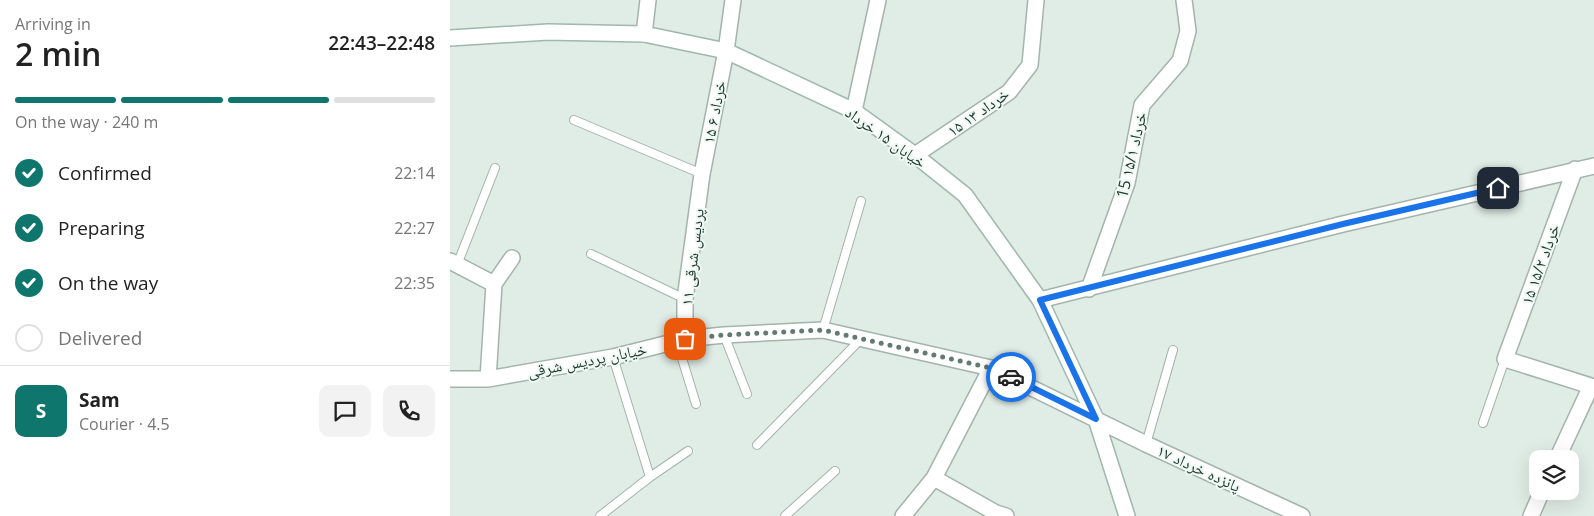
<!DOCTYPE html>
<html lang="en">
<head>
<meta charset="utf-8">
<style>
  :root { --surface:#fff; --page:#f2f2f2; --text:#222; --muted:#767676; --line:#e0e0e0; --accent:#0f766e }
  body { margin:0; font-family:"Open Sans","Noto Naskh Arabic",sans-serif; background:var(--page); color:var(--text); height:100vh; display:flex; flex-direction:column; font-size:19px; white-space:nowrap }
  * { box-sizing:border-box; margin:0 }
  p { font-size:16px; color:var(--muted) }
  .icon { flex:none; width:28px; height:28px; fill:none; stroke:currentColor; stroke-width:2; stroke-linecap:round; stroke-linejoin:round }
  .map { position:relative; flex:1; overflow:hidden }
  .details { display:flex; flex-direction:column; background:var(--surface); width:450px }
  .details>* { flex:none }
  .tools { position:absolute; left:1079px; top:450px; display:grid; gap:10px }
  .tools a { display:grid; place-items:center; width:50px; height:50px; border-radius:10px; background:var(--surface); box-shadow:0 5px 20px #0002; font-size:25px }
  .pin { position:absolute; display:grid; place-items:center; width:42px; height:42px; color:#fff; margin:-21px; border-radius:10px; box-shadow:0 2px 8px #0006 }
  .courier { position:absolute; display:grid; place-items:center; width:50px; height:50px; margin:-25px; border:4px solid #1a73e8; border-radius:50%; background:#fff; color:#222; box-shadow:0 1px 6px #0007 }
  .overview em { font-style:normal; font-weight:600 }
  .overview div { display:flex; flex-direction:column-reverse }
  .overview { display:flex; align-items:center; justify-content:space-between; height:85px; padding:0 15px }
  h1 { font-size:32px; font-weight:600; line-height:38px }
  .bar { display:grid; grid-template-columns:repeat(4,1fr); gap:8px 5px; align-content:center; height:60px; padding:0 15px }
  .bar i { height:6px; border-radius:4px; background:var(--line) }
  .bar .current { background:var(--accent) }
  .bar p { grid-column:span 4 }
  .line { display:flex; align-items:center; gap:12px; padding:0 15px; border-top:1px solid var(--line) }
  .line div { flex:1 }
  .round { display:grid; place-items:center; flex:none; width:52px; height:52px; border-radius:10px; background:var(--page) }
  ol { padding:0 15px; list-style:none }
  li { display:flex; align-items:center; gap:15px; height:55px }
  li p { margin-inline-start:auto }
  li .icon { padding:5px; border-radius:50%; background:var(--accent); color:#fff; stroke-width:4 }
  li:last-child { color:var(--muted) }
  li i { width:28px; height:28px; border:2px solid var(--line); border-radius:50% }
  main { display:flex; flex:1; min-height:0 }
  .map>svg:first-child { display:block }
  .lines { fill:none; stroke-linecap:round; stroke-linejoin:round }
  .lane-casing { stroke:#a3b4ad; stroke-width:10 }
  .street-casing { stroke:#a3b4ad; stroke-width:18 }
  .secondary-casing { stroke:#9eb8ae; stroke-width:18 }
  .lane { stroke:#fff; stroke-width:8 }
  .street { stroke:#fff; stroke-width:15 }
  .secondary { stroke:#fff; stroke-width:15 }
  .done { stroke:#637a72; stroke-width:5; stroke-dasharray:0 9 }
  .route { stroke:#1a73e8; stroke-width:6 }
  .labels { text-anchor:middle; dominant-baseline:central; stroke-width:4; stroke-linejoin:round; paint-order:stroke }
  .street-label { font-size:16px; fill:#203d34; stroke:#f0f8f4 }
</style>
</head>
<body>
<main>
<section class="details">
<div class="overview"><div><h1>2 min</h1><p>Arriving in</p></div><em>22:43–22:48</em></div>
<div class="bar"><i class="current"></i><i class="current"></i><i class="current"></i><i></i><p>On the way · 240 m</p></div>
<ol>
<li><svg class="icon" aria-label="check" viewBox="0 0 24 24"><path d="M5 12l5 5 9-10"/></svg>Confirmed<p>22:14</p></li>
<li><svg class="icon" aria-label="check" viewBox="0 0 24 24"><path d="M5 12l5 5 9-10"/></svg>Preparing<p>22:27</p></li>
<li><svg class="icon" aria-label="check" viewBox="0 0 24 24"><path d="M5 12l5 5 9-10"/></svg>On the way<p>22:35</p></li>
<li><i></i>Delivered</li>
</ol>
<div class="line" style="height:90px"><b class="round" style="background:var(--accent);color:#fff">S</b><div><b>Sam</b><p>Courier · 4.5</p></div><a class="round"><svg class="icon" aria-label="chat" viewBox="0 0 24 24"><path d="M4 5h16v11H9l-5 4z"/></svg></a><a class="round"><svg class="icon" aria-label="phone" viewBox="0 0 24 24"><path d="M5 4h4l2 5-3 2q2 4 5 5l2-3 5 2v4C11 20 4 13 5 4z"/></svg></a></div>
</section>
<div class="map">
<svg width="1144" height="516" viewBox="0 0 1144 516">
  <rect width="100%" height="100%" fill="#e0ece6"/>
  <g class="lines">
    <defs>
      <path id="lane" d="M124,120L252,174
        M141,254L235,299
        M7,265L45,168
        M373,330L411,201
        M274,335L297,394
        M227,342L246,404
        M1033,423L1055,359
        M696,444L723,350
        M307,445L411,339
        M200,477L238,451
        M150,516L200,477L163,357
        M335,516L385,471"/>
      <path id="street" d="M194,34L198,0
        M404,111L428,0
        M465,155L559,92L580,65L586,0
        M1125,169L1055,359L1144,387
        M0,261L44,284
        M639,289L677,183L692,105L730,61L738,31L734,0
        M590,300L893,224L1144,166
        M235,339V299L252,174L276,51L283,0
        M0,379H38L163,357L235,339L274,335L373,330L541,368L696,444L852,516
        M38,379L44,284L62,258
        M1107,459L1141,386
        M484,478L546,513L556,516
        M453,516L484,478L541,368
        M1081,516L1092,491"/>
      <path id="secondary" d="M0,38L98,32L194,34L276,51L404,111L465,155L515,195L590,300L646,419L677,516"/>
    </defs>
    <!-- lane casing -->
    <use href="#lane" class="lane-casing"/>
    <!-- street casing -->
    <use href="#street" class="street-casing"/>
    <!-- secondary casing -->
    <use href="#secondary" class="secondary-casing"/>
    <!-- lane -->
    <use href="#lane" class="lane"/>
    <!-- street -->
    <use href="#street" class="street"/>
    <!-- secondary -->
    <use href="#secondary" class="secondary"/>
  </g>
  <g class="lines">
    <!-- done -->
    <path class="done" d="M235,339L274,335L373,330L541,368L561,377"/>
    <!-- route -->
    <path class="route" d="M561,377L646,419L590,300L893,224L1048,188"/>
  </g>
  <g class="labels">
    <!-- street labels -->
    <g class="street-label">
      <text transform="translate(264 112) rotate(-79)">۱۵ خرداد ۶</text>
      <text transform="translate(528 112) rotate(-35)">۱۵ خرداد ۱۳</text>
      <text transform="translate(436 137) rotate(35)">خیابان ۱۵ خرداد</text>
      <text transform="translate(681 155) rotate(-77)">15 خرداد ۱۵/۱</text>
      <text transform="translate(242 257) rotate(-83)">پردیس شرقی ۱۱</text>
      <text transform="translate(1090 264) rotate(-70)">۱۵ خرداد ۱۵/۲</text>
      <text transform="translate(137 360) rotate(-11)">خیابان پردیس شرقی</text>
      <text transform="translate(749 468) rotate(25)">پانزده خرداد ۱۷</text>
    </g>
  </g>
</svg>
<div class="tools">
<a><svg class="icon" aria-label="layers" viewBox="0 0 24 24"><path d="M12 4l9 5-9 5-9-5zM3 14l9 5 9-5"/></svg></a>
</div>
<div class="pin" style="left:235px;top:339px;background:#ea580c"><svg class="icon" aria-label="bag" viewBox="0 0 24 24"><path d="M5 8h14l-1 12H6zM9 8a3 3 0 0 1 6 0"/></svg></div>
<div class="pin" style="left:1048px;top:188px;background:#1f2937"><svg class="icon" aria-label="home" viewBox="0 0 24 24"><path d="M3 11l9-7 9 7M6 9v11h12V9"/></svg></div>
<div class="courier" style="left:561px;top:377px"><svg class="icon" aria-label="car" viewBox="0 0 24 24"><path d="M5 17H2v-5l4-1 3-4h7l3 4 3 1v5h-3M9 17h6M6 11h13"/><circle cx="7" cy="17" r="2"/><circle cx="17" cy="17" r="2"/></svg></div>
</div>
</main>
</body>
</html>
